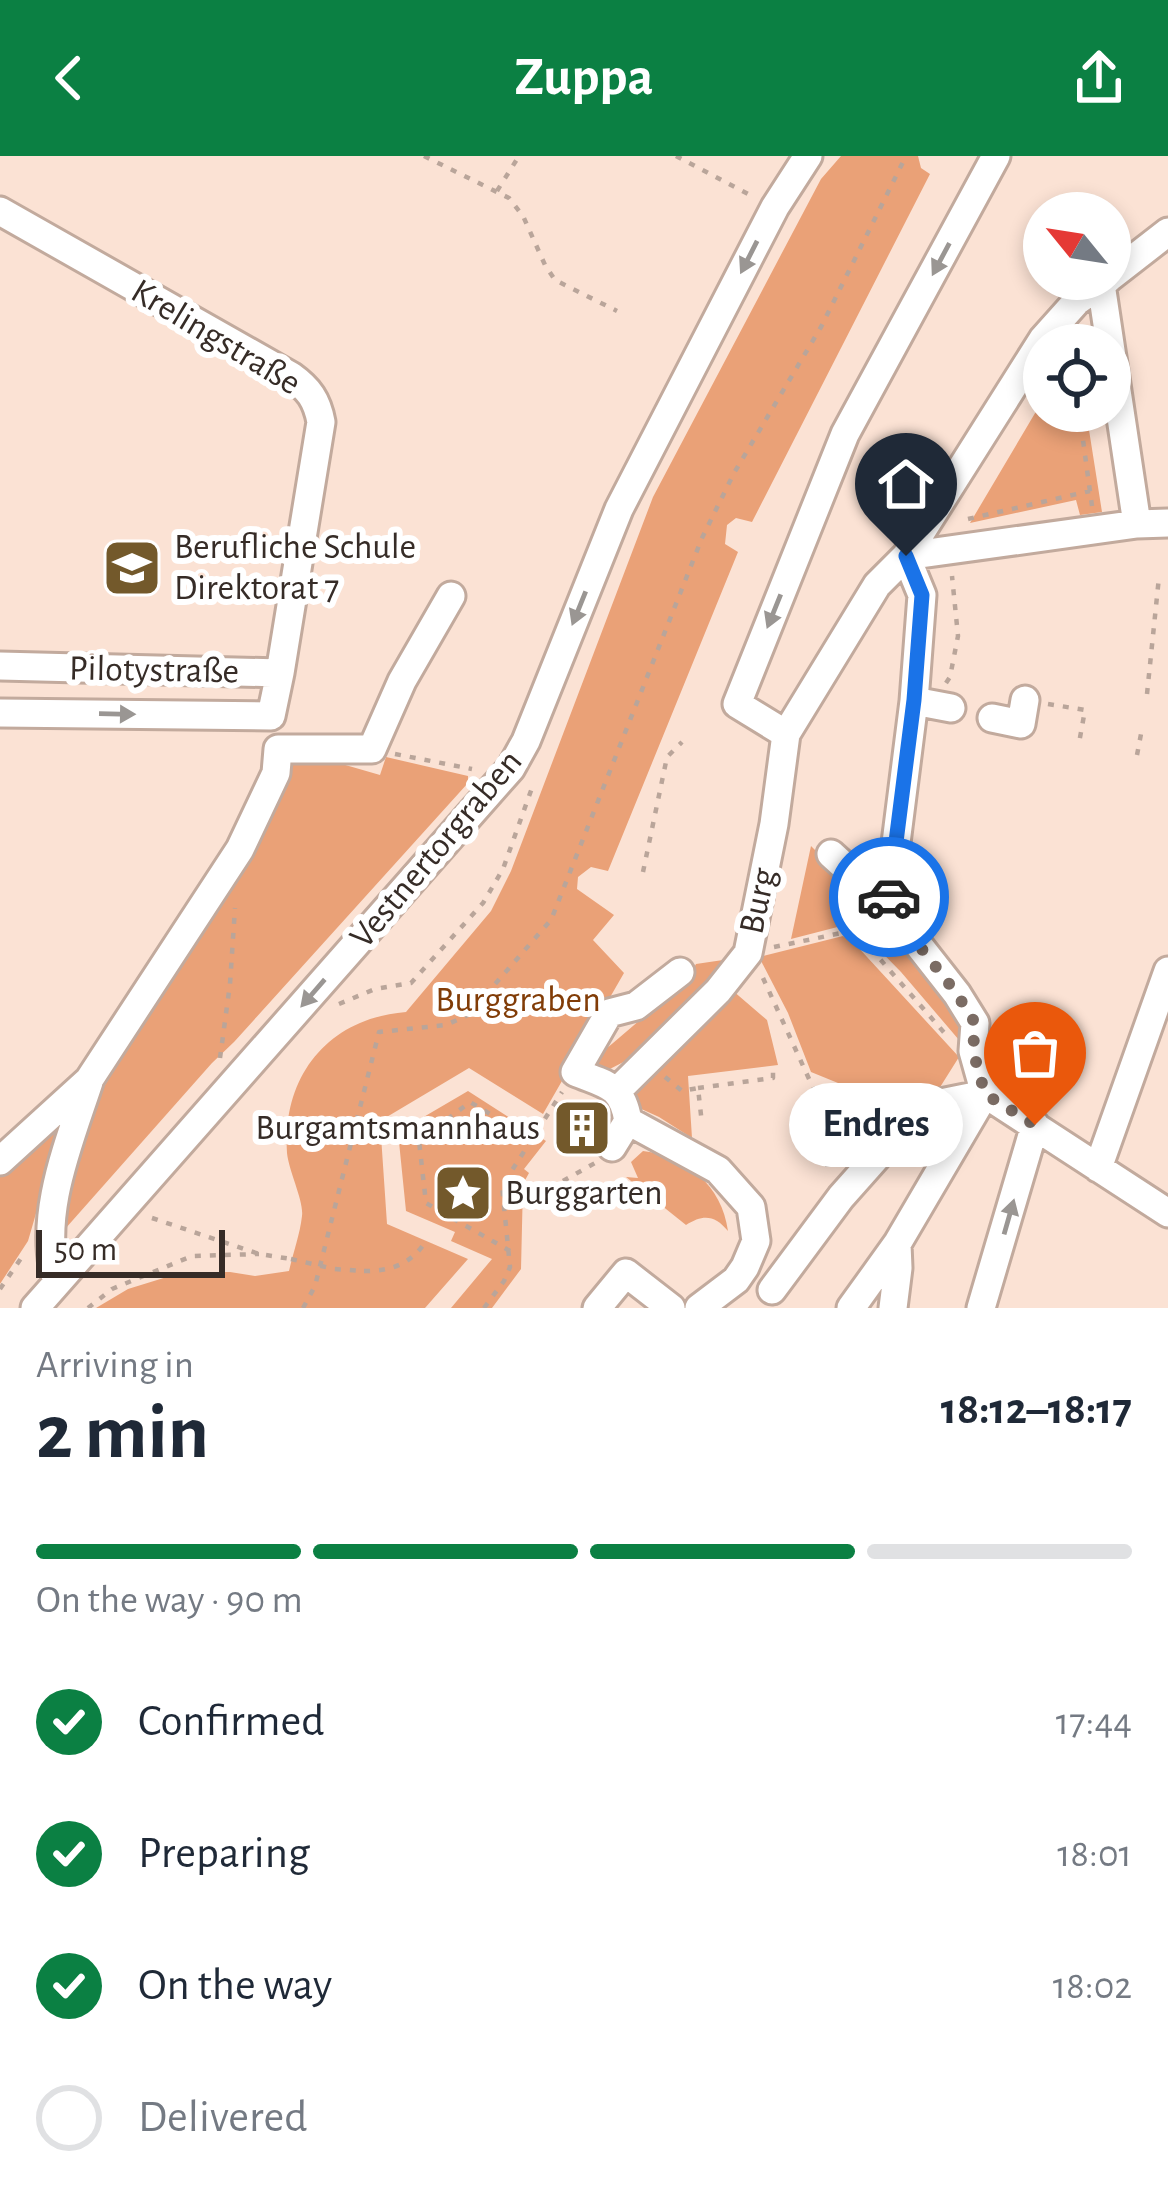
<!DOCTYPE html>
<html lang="en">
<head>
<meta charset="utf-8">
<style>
  :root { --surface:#fff; --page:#f6f6f7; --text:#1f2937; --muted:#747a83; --line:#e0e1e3; --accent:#0b8043 }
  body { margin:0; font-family:"Alegreya Sans",sans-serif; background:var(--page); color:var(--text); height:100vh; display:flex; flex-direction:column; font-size:45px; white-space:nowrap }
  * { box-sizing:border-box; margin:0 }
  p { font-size:39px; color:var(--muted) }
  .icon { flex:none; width:66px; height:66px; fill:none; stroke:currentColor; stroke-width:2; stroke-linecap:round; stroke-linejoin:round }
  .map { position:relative; height:1152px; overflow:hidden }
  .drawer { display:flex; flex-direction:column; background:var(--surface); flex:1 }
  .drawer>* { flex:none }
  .needle { width:78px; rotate:300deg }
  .buttons { position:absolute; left:1023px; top:36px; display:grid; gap:24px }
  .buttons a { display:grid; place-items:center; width:108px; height:108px; border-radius:50%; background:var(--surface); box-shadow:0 6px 18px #0003; font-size:60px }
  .scale { position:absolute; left:36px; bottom:30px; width:189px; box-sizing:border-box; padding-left:12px; border:6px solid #362c27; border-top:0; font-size:33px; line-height:42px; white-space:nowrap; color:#362c27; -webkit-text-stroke:9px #fff; paint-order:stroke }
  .pin { position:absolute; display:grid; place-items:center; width:102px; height:102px; color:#fff; margin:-123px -51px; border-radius:50% 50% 50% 0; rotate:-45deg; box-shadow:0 0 12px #0007 }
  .pin .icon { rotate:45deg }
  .courier { position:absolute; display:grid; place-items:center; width:120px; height:120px; margin:-60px; border:9px solid #1a73e8; border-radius:50%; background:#fff; color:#222; box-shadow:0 3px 15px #0007 }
  .bubble { position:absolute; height:84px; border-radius:42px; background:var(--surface); box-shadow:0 6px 18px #0003; font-size:39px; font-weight:600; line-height:84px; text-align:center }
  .summary em { font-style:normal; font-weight:600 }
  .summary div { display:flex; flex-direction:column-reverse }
  .summary { display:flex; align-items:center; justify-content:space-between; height:204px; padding:0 36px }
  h1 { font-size:78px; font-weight:600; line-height:90px }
  .bar { display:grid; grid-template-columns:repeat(4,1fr); gap:18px 12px; align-content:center; height:144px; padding:0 36px }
  .bar i { height:15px; border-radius:9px; background:var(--line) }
  .bar .selected { background:var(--accent) }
  .bar p { grid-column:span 4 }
  ol { padding:0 36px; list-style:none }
  li { display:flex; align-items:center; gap:36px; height:132px }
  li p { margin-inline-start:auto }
  li .icon { padding:12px; border-radius:50%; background:var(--accent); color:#fff; stroke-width:4 }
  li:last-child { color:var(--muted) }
  li i { width:66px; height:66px; border:6px solid var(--line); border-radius:50% }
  header { display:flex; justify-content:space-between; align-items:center; height:156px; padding:0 36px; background:var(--accent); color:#fff; font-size:54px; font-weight:600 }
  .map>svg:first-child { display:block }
  .green { fill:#eaa177 }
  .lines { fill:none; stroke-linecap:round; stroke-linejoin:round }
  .minor-casing { stroke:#c2aa9d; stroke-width:33 }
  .path { stroke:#b9a59a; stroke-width:4.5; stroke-dasharray:6 9; stroke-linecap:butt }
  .minor { stroke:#fff; stroke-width:27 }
  .path-bridge { stroke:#b9a59a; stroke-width:4.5; stroke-dasharray:6 9; stroke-linecap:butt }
  .oneway { fill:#9a9693 }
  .done { stroke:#7b6c64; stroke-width:12; stroke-dasharray:0 21.6 }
  .route { stroke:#1a73e8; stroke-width:15 }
  .labels { text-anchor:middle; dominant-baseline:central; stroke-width:12; stroke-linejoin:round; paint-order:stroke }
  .street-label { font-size:36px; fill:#362c27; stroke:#fff }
  .poi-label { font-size:36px; fill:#362c27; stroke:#fff; text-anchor:start }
  .park-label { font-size:36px; fill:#813c07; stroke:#fff }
</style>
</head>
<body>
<header><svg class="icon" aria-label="back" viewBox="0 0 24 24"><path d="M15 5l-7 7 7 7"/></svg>Zuppa<svg class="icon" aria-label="share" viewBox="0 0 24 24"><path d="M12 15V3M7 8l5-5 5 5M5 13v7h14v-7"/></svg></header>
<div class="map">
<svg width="1168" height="1152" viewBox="0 0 1168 1152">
  <rect width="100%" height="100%" fill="#fbe2d4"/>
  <!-- green -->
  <path class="green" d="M841,0H918L921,12L930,18L752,366L736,362L727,369L725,388L738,396L608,715L591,711L578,721L577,733L614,759L593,784L624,817L543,958L469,912L380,965L387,1068L468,1103L425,1152H96L128,1133L183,1116H230L255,1120L289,1115C293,1097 300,1078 302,1060C304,1045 289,1016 287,997C282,919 329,862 406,856L491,755L511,715L653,341L821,23Z
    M1044,242V255H1086L1102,356L1080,359L1076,344L970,367Z
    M297,595L380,619L386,601L468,620V627L234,886L212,907L65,1073L62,1068L63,1055L100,937L249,696L276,649Z
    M811,690L872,751L940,829L969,876L959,884L901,816L853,767L791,783Z
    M843,780L856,789L959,901L937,936L865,938L811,916L788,857L759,801Z
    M723,804L707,838L647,894L602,917L595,912L606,893L688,823L696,808Z
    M732,834L767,864L778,909L688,920L692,982L659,961L626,946L635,931Z
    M468,935L546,985L524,1013L529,1017L523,1028L521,1113L492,1152H451L492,1103L451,1085L455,1076L406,1055L398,976Z
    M55,961L60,975L28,1085L0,1128V1014Z
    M643,995C687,1000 722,1030 728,1075C715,1059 703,1058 686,1069L626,1021L638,1022L631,1006Z"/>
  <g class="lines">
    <defs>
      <path id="minor" d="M0,55L291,220C309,233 317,244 321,266L280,517L271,560L0,557
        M1110,121L1168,76
        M1108,123L1077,145L1043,183L906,400L1137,368L1168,367
        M1101,128L1137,368
        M0,510L280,517
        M914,545L951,552
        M992,562L1021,568L1025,544
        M786,578L737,548L845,278L996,0
        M831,698L888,750L957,838L975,867L973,895L985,938L1168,1057
        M618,934L718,835L748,797L774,668L786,578L877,429L906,400L922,439L914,545L888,750
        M628,965L718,1014L751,1051L756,1085L745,1111L736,1124L699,1152
        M612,991L628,965C622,928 606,929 575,916L609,857L636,850L680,816
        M0,1005L89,924L240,693L276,617L278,593H372L402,525L451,440
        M1098,1012L1168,815
        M57,1126C37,1061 69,987 89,926
        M772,1134L841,1041L921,951L985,938
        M35,1152L511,612L526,585L619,353L775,51L808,0
        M597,1152L626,1117L671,1152
        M851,1152L897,1088L985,938
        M893,1152L898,1112L897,1088
        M981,1152L1035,969"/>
    </defs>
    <!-- minor casing -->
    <use href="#minor" class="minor-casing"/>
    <!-- path -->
    <path class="path" d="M424,0L509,42L523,60L545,109L555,124L617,155
      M676,0L750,39
      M497,35L519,0
      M1079,255L1092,350
      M968,363L1090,335
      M946,527L950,521L958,480L952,420
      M1147,538L1159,421
      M1048,548L1085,554L1079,587
      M395,598L472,613
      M1137,599L1141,578
      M643,716L667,601L682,586
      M774,791L851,775L879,802L948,881
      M763,822L815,936L828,1014
      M339,848L375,833L411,827L483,747L503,713L533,629
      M220,902L230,828L235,752
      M665,921L682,935L698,932L702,968
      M698,932L773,922V915
      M563,1025L595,1007
      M152,1062L259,1098L291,1103
      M510,1095L426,1047L419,985L470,946L532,983
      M364,1115C392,1115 411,1108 426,1085
      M0,1133L24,1098
      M88,1152L112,1133L192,1100L259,1098
      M303,1152L315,1130L379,876L446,869L468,859L551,764L702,382L734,317L821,171L906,0
      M484,1152L504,1125L510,1111L502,1030L562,936"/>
    <!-- minor -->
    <use href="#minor" class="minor"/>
    <!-- path-bridge -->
    <path class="path-bridge" d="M291,1103L334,1113L364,1115"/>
  </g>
  <!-- one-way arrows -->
  <defs><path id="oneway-solid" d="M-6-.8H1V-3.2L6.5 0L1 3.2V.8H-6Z" transform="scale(3)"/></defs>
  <g class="oneway">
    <use href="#oneway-solid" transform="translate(749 101) rotate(117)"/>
    <use href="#oneway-solid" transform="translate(941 103) rotate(118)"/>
    <use href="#oneway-solid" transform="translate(579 452) rotate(112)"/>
    <use href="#oneway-solid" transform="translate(774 455) rotate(112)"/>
    <use href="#oneway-solid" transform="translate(117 558) rotate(1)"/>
    <use href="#oneway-solid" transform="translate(313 837) rotate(131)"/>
    <use href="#oneway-solid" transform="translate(1009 1061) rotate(-74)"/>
  </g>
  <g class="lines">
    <!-- done -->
    <path class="done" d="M889,741L888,750L957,838L975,867L973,895L985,938L1035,969"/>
    <!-- route -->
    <path class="route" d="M889,741L914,544L922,439L906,400"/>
  </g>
  <!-- icons -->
  <defs>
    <symbol id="school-square" viewBox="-11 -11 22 22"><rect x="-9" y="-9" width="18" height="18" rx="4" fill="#73592b" stroke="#fff"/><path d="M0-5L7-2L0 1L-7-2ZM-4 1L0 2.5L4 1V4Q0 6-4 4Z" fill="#fff"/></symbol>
    <symbol id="building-square" viewBox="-11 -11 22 22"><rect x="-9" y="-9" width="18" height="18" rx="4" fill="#73592b" stroke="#fff"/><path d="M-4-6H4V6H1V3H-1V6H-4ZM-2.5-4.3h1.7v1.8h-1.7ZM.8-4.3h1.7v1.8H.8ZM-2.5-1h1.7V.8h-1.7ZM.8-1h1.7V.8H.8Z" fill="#fff"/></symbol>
    <symbol id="sight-square" viewBox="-11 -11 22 22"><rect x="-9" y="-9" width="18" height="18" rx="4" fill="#73592b" stroke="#fff"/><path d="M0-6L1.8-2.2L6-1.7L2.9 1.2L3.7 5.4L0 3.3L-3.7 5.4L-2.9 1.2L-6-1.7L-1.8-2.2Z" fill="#fff"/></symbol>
  </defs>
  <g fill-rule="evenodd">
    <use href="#school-square" x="99" y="379" width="66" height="66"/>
    <use href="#building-square" x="549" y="939" width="66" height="66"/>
    <use href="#sight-square" x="430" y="1004" width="66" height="66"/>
  </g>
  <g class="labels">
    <!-- street labels -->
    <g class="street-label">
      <text transform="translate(216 181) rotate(31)">Krelingstraße</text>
      <text transform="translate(154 514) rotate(1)">Pilotystraße</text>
      <text transform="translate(436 693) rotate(-50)">Vestnertorgraben</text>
      <text transform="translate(758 745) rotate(-78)">Burg</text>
    </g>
    <!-- poi labels -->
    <g class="poi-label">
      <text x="174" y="391">Berufliche Schule<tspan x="174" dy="41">Direktorat 7</tspan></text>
      <text x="540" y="972" text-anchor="end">Burgamtsmannhaus</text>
      <text x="505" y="1037">Burggarten</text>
    </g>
    <!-- park labels -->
    <g class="park-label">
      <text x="518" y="844">Burggraben</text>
    </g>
  </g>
</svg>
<div class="buttons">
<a><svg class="needle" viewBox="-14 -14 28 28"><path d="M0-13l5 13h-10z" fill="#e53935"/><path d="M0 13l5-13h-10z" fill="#747a83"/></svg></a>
<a><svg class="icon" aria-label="locate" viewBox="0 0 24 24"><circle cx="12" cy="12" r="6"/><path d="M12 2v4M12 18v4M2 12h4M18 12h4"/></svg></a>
</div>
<div class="scale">50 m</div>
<div class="pin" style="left:1035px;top:969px;background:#ea580c"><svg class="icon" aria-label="bag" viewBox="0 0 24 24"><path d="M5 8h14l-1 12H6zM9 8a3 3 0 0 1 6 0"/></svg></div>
<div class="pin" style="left:906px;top:400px;background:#1f2937"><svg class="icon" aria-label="home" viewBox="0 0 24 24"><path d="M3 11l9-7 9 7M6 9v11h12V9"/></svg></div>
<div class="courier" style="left:889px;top:741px"><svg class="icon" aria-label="car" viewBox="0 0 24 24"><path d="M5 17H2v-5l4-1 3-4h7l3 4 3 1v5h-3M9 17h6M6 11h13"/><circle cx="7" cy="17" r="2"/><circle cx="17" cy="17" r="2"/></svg></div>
<div class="bubble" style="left:789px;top:927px;width:174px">Endres</div>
</div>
<section class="drawer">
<div class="summary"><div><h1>2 min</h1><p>Arriving in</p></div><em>18:12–18:17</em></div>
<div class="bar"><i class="selected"></i><i class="selected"></i><i class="selected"></i><i></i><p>On the way · 90 m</p></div>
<ol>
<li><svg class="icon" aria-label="check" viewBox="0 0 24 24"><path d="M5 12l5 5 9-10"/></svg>Confirmed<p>17:44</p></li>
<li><svg class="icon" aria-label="check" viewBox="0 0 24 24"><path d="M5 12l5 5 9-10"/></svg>Preparing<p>18:01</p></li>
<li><svg class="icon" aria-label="check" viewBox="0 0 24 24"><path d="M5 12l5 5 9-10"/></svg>On the way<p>18:02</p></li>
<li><i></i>Delivered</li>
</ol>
</section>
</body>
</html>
